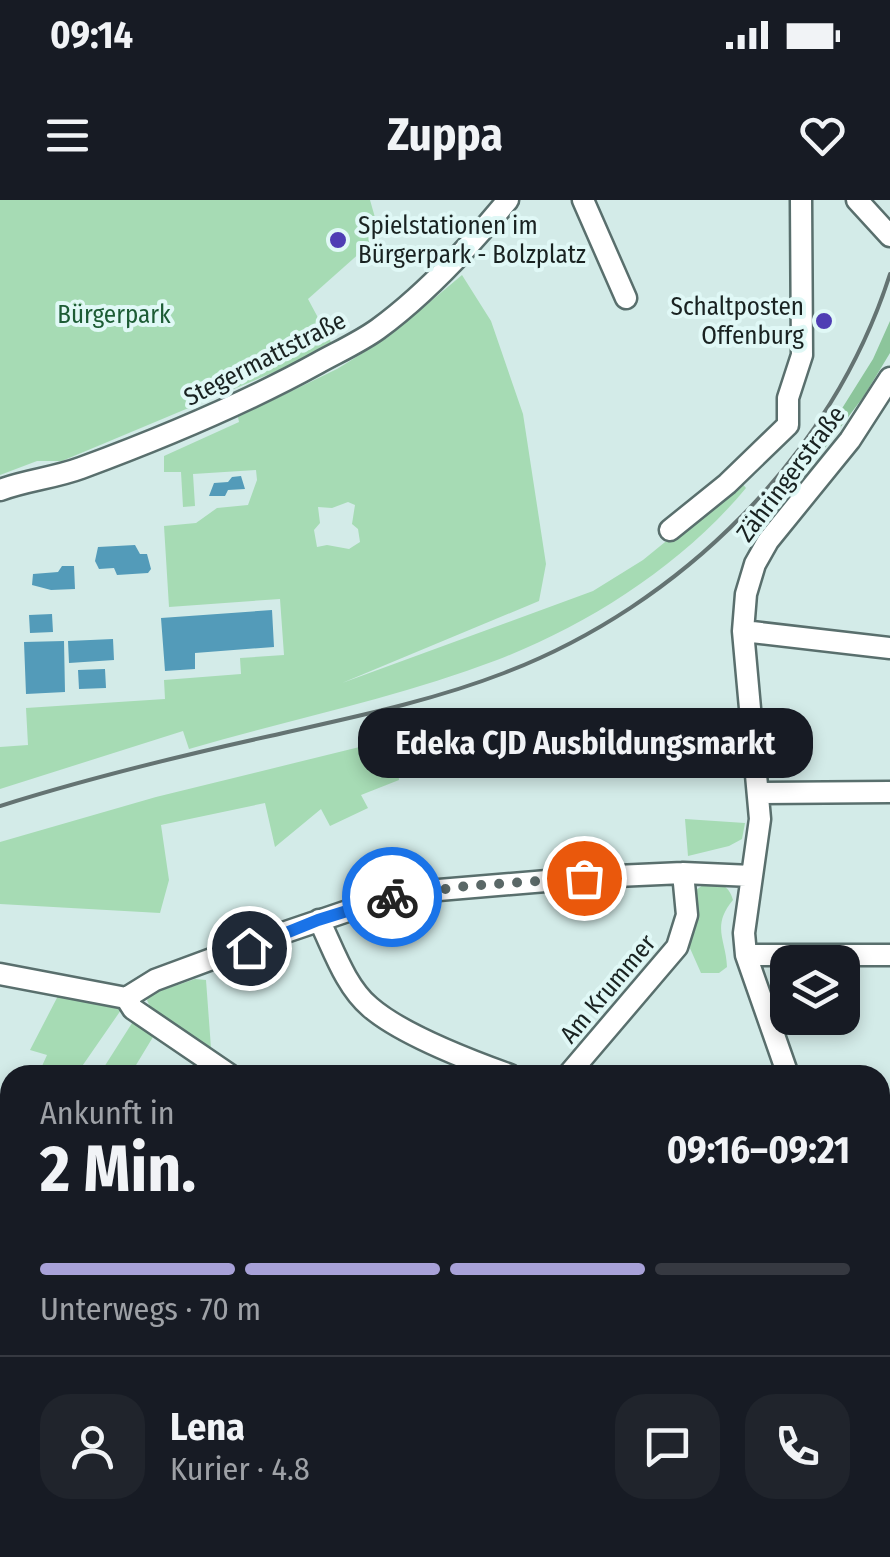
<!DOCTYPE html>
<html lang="de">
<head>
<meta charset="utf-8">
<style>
  :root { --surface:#171b24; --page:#20242c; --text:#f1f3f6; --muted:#9ea1a6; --line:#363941; --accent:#a8a1d8 }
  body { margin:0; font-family:"Fira Sans Condensed",sans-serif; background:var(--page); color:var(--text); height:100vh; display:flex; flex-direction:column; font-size:38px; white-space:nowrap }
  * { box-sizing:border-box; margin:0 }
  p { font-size:32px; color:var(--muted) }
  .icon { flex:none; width:55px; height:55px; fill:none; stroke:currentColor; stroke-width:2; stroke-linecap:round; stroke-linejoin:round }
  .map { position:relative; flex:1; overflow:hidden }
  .drawer { position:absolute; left:0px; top:865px; width:890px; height:492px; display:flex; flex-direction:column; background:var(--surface); border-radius:30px 30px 0 0; box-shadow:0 5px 15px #0003 }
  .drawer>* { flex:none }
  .buttons { position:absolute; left:770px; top:745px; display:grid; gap:20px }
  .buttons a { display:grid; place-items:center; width:90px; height:90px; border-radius:20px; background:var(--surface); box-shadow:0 5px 15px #0003; font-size:50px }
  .pin { position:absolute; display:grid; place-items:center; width:85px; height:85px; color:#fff; margin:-42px; border:5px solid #fff; border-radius:50%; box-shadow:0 2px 10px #0007 }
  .courier { position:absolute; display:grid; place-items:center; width:100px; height:100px; margin:-50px; border:8px solid #1a73e8; border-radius:50%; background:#fff; color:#222; box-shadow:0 2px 12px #0007 }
  .bubble { position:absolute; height:70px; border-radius:30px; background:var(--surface); box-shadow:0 5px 15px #0003; font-size:32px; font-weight:700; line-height:70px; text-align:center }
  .overview em { font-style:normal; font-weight:700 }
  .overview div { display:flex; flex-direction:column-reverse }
  .overview { display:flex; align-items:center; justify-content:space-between; height:170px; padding:0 40px }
  h1 { font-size:65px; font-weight:700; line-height:75px }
  .bar { display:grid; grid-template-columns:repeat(4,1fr); gap:15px 10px; align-content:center; height:120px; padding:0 40px }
  .bar i { height:12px; border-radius:8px; background:var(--line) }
  .bar .selected { background:var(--accent) }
  .bar p { grid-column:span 4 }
  .line { display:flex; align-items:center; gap:25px; padding:0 40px; border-top:2px solid var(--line) }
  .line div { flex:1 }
  .round { display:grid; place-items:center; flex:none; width:105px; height:105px; border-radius:30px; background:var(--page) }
  .status { display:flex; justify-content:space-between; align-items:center; height:70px; padding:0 50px; background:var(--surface); direction:ltr }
  .status svg { height:28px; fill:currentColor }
  header { display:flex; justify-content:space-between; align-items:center; height:130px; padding:0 40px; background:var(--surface); font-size:45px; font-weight:700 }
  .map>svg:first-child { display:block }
  .green { fill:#a6dbb4; fill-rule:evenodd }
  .forest { fill:#8cc59b }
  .water { fill:#539bb9 }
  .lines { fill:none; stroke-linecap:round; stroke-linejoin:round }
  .stream { stroke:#539bb9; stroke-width:4 }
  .minor-casing { stroke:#596f6d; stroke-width:25 }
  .minor { stroke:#fff; stroke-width:20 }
  .rail { stroke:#647372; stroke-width:4 }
  .done { stroke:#5a6867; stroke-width:10; stroke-dasharray:0 18 }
  .route { stroke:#1a73e8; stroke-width:12 }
  .poi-dot { fill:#4f3db4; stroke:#e0f8f6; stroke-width:4 }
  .labels { text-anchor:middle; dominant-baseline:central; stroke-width:8; stroke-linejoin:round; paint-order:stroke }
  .poi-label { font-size:25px; fill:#192221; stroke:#e0f8f6; text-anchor:start }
  .park-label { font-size:25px; fill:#1d5c35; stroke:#e0f8f6 }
  .street-label { font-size:25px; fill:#192221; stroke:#e0f8f6 }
</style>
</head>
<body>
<div class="status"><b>09:14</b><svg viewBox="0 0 49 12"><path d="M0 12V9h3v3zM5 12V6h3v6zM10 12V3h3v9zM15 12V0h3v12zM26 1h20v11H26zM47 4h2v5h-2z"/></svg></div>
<header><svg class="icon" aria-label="menu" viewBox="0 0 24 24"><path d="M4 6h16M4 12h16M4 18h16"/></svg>Zuppa<svg class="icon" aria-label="heart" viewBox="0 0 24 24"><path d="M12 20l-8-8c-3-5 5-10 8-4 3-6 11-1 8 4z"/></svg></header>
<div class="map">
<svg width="890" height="1357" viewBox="0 0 890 1357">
  <rect width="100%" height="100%" fill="#d3ebe8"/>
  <!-- green -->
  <path class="green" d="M0,0H370L380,35L308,99L331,142L284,168L62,261H37L0,275Z
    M462,75L491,121L523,214L546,364L539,401L342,483L593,391L643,360L740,281L746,288C682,365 590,424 497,460C397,498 291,519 189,549L183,531L0,589V547L28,545L26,508L165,499L164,480L241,474L240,458L284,455L280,399L169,407L164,326L196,323L217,308L248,305L257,280L256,270L193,274L195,306L183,307L181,272H164V256L239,222L238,217L337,169L387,138ZM348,302L355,305L352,324L358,329L360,342L349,349L327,345L317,347L314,330L320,323L318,307L332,308Z
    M445,526V533L395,545L399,580L361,595L368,608L330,626L321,609L275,647L265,603L161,625L169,680L160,713L0,704V642L156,597Z
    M685,619L745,623L742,639L729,646L688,656Z
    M707,682C721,684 729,685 733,700C711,726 726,740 727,767L719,773H701L689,746L696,727V690Z
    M195,779L206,780L211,848L151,809L147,800L151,794Z
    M60,792L114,804L121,810L76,875H38L47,855L30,850Z
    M134,820L156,832L130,875H99Z
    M889,1204L890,1306L880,1308V1205Z
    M157,1348H220L221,1357H149V1354H156Z
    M529,1348H682L578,1357H478Z"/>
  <!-- forest -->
  <path class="forest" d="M890,121V153L864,196L818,257L814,253L873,159Z
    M890,1318V1348L825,1357H579L682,1348H880V1320Z"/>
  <!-- water -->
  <path class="water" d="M241,276L245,289L228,290L225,296H209L214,283L228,282L232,277Z
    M135,345L140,354H147L151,369L148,373L117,375L114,368L99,369L95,361L98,347Z
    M62,366H74L75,389L51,390L32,385L33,374L58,372Z
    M272,410L274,447L195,453V469L165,471L161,418Z
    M52,414L53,432L30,433L29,415Z
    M113,439L114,460L69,463L68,441Z
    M64,441L65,492L26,494L24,442Z
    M105,469L106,488L79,489L78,470Z"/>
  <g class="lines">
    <!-- stream -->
    <path class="stream" d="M880,1335L890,1333
      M668,1357L770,1348"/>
    <defs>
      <path id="minor" d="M583,0L626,98
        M857,0L890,36
        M0,290C27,280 54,278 81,268C162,238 242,205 318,163C338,152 360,142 378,129C426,94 470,46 508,0
        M670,330L727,284L788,225V198L802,155L801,0
        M743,431L890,448
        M759,593L890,592
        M319,720C333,748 345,786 370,807C401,834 471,861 510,875
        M746,755H890
        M0,774L126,798L155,780L274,736L383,699L415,692L594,677L683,673L752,676
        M126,798L133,809L230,875
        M568,875L677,747L687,715L683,673
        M788,875L746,755L744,733L760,619L743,431L746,394L755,364L768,341L850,240L890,178
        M0,1015L10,1019
        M880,1143L890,1168
        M0,1213L10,1217"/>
    </defs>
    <!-- minor casing -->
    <use href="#minor" class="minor-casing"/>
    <!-- minor -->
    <use href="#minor" class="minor"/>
    <!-- rail -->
    <path class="rail" d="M0,606C89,578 179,556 270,536C349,518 429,502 504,473C681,405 832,256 890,74"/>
  </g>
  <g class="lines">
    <!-- done -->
    <path class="done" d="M392,697L466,686L584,678"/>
    <!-- route -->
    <path class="route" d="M249,748L318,720L392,697"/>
  </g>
  <!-- markers -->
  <g class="poi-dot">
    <circle cx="338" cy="40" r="10"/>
    <circle cx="824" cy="121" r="10"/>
  </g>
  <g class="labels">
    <!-- poi labels -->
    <g class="poi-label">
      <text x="358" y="26">Spielstationen im<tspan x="358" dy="29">Bürgerpark - Bolzplatz</tspan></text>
      <text x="804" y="107" text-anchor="end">Schaltposten<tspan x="804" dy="29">Offenburg</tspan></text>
    </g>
    <!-- park labels -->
    <g class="park-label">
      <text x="114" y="115">Bürgerpark</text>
    </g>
    <!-- street labels -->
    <g class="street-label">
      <text transform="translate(265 159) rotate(-27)">Stegermattstraße</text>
      <text transform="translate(791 274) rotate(-53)">Zähringerstraße</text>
      <text transform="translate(608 789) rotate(-50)">Am Krummer</text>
    </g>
  </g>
</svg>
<div class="buttons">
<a><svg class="icon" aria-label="layers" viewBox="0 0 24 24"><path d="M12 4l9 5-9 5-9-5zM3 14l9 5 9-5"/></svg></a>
</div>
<div class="pin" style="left:584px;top:678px;background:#ea580c"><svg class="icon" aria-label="bag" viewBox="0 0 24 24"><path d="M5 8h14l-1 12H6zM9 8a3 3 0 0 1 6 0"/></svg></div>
<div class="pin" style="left:249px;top:748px;background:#1f2937"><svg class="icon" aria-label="home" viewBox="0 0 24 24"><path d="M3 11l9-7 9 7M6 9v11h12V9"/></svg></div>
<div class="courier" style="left:392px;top:697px"><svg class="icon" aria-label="bike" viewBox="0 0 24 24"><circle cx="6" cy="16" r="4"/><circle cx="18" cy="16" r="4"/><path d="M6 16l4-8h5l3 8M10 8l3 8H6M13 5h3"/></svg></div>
<div class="bubble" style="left:358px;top:508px;width:455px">Edeka CJD Ausbildungsmarkt</div>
<section class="drawer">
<div class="overview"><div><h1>2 Min.</h1><p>Ankunft in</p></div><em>09:16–09:21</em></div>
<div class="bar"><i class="selected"></i><i class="selected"></i><i class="selected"></i><i></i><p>Unterwegs · 70 m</p></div>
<div class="line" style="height:180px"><a class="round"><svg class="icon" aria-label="person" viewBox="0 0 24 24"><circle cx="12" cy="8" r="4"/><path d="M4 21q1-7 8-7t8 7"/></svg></a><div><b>Lena</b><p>Kurier · 4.8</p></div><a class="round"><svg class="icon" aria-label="chat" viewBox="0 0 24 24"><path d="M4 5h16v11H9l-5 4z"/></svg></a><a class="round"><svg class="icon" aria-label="phone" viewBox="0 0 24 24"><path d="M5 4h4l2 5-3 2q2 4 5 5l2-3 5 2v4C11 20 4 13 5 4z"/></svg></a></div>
</section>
</div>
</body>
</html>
